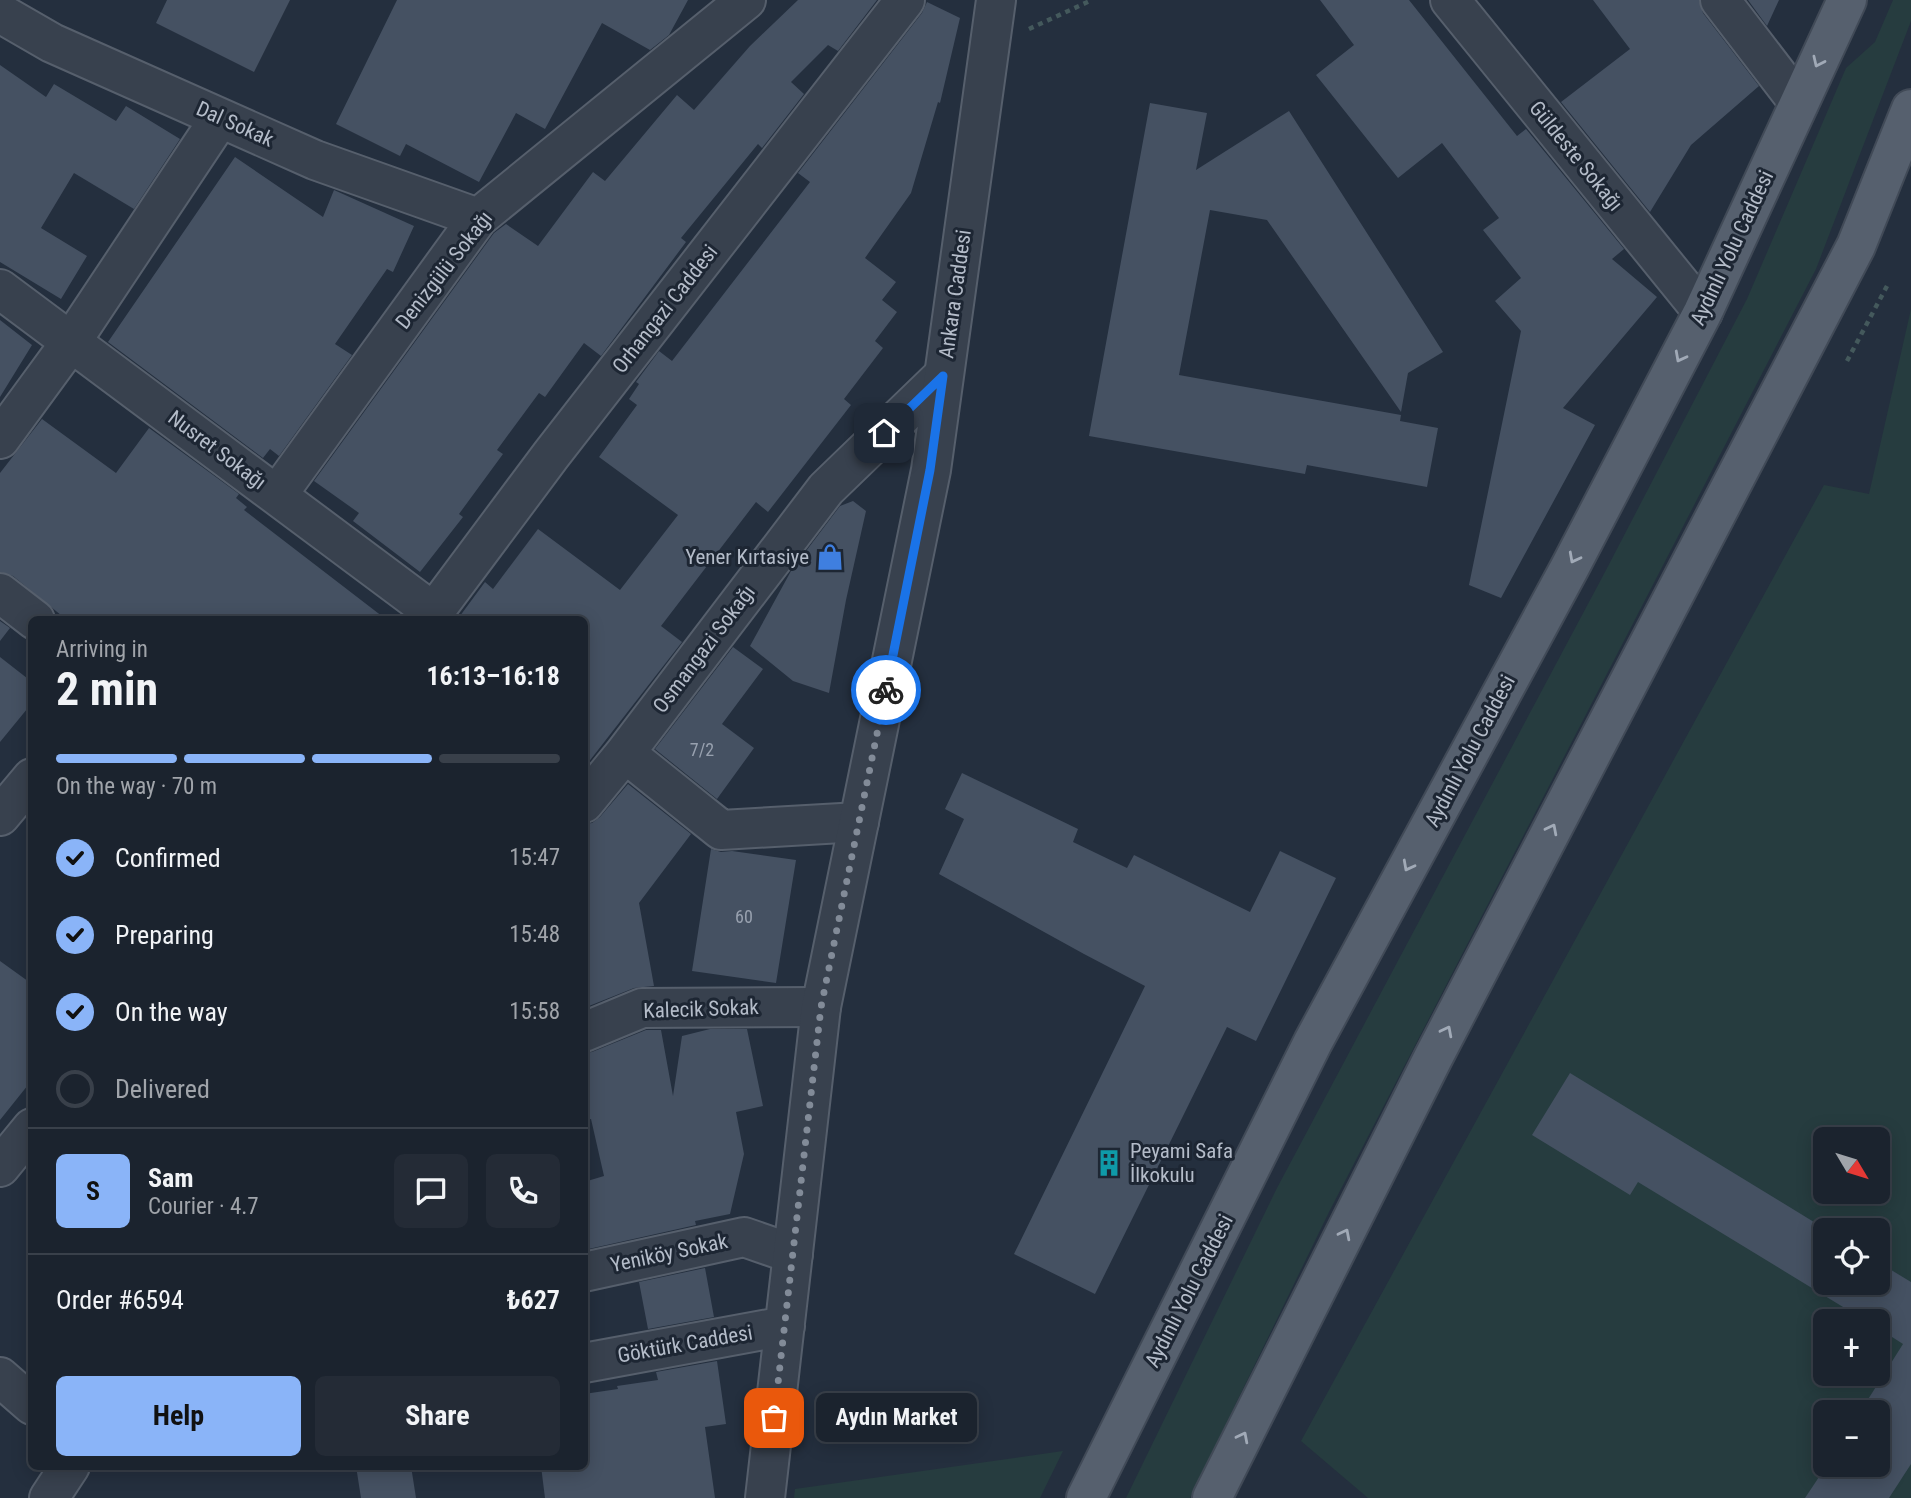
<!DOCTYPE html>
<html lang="en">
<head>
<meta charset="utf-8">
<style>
  :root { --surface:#1b232e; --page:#242b36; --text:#f1f3f6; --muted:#a0a4aa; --line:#39404a; --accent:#8ab4f8 }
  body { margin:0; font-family:"Roboto Condensed",sans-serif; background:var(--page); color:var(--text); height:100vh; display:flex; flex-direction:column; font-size:26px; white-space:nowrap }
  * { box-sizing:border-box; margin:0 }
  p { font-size:23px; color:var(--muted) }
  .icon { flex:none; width:38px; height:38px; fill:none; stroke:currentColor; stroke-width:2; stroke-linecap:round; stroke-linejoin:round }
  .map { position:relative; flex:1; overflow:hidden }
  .details { position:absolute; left:28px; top:616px; width:560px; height:854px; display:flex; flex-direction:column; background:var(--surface); border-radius:10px; box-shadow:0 4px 18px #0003,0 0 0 2px var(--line) }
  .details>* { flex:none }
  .needle { width:46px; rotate:128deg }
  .tools { position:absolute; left:1813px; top:1127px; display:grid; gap:14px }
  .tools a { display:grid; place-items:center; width:77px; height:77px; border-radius:10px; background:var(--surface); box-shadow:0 4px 18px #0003,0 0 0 2px var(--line); font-size:35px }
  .pin { position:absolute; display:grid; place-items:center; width:60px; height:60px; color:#fff; margin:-30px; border-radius:14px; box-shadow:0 4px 10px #0006 }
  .courier { position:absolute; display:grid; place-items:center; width:70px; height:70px; margin:-35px; border:5px solid #1a73e8; border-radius:50%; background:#fff; color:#222; box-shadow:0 2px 9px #0007 }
  .bubble { position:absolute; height:49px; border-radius:10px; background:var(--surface); box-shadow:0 4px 18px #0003,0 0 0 2px var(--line); font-size:23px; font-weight:700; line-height:49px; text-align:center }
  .summary em { font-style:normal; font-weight:700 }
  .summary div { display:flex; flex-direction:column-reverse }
  .summary { display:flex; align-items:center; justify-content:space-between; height:119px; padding:0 28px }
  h1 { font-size:46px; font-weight:700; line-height:52px }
  .bar { display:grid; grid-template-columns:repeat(4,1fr); gap:10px 7px; align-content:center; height:84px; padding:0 28px }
  .bar i { height:9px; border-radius:5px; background:var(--line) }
  .bar .on { background:var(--accent) }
  .bar p { grid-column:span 4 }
  .line { display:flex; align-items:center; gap:18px; padding:0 28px; border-top:2px solid var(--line) }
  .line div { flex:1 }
  .round { display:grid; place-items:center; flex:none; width:74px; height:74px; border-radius:10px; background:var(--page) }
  ol { padding:0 28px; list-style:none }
  li { display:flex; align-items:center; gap:21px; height:77px }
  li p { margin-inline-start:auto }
  li .icon { padding:7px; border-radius:50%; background:var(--accent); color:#111; stroke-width:4 }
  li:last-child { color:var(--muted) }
  li i { width:38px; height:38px; border:4px solid var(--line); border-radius:50% }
  .button { display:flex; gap:14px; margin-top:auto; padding:14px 28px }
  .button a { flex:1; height:80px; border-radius:10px; background:var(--accent); color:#111; font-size:28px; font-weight:700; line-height:80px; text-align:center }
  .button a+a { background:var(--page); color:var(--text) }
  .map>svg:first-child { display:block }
  .green { fill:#263c3f; fill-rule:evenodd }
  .building { fill:#455162 }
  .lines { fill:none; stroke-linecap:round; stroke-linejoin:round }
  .minor-casing { stroke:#565f6c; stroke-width:42 }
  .tertiary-casing { stroke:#565f6c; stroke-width:42 }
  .primary-casing { stroke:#414a57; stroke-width:42 }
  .path { stroke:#44595c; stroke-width:4.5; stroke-dasharray:5 5; stroke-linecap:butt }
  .minor { stroke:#38414e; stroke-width:38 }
  .tertiary { stroke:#38414e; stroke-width:38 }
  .primary { stroke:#56606e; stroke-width:38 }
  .oneway { stroke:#a1aab7 }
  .done { stroke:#828b98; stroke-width:7; stroke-dasharray:0 12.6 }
  .route { stroke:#1a73e8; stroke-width:9 }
  .labels { text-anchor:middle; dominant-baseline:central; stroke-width:6; stroke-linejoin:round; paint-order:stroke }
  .number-label { font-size:18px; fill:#98a1af }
  .street-label { font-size:21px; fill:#b4bcc9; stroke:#1d2633 }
  .poi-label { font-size:21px; fill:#b4bcc9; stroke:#1d2633; text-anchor:end }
</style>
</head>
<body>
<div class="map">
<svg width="1911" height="1498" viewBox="0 0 1911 1498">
  <rect width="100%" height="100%" fill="#242f3e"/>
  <!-- green -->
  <path class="green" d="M1893,0H1911V21L1816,269L1329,1212L1190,1498H1126L1277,1188L1605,572L1747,299L1846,68L1875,42Z
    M1911,309V1498H1368L1301,1441L1824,485L1869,494ZM1825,1139H1878V1192H1825ZM1825,1230H1878V1283H1825ZM1825,1321H1878V1374H1825ZM1825,1412H1878V1465H1825Z
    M1063,1451L1040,1498H794L795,1489Z"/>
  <!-- building -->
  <path class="building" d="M167,0H290L254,72L156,23Z
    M397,0H688L669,35L650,50L602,23L545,129L516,113L479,182L406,144L400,156L336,124Z
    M798,0H877L838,51L828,45L791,82L804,94L762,148L758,144L681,238L686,242L601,356L584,343L545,397L539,393L497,450L503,454L459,514L463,517L420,572L353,521L359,513L314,481L494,233L506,224L538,246L593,172L605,181L677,95L694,110L750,46Z
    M1320,0H1409L1517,136L1526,129L1624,249L1612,259L1657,297L1563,408L1595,425L1501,598L1469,585L1521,331L1495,301L1521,278L1483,230L1499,218L1442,143L1398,178L1316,75L1354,45Z
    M1593,0H1699L1703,13L1759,86L1691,145L1650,212L1561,102L1630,49Z
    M1748,0H1779L1767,26Z
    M927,2L960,18L940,103L938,102L911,193L865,258L896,282L882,300L897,312L875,341L883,348L844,399L851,405L768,512L756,502L661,626L682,642L584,768V620H457L485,582L493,589L538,529L620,590L678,515L599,457L637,405L629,399L639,384L636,382L659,351L672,361L810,182L798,173L922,13Z
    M0,65L46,97L54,84L116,121L126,106L180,139L134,209L74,173L41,228L87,256L61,299L0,262Z
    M1150,103L1207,113L1196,170L1289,111L1443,352L1408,373L1401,412L1267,220L1210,210L1179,375L1401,415L1400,421L1438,428L1427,487L1307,465L1305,474L1089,436Z
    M235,157L323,217L334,190L414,226L393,272L387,269L335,344L352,355L279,456L270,449L263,458L108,342Z
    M0,320L32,345L0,397Z
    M42,419L116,473L149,428L239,494L236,498L247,507L244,510L387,620H67L13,576L0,572V473Z
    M853,501L866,511L846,600L829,693L793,681L750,646L791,571L840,506Z
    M0,621L10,628L0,641Z
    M733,647L763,669L722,724L754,748L717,799L655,749Z
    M0,657L32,682V703L0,742Z
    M962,773L1078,829L1073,842L1127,868L1134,855L1250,912L1280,851L1336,878L1256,1041L1227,1027L1095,1294L1014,1254L1145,986L1084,954L939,874L964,819L945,809Z
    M628,784L691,834L639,903L654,986L634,988L584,1008V824L592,823L600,817Z
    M711,849L721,852L732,851L796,860L776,983L692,971Z
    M0,961L32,984V1080L0,1120Z
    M710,1029H747L763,1106L736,1112L744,1154L730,1214L695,1221L696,1225L584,1250V1182L604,1176L591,1119L584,1120V1053L592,1052L646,1030H661L673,1096L682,1036Z
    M1570,1073L1827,1230H1825V1283H1878V1262L1911,1282V1464L1889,1498H1805L1827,1465H1878V1412H1860L1903,1344L1878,1328V1321H1866L1638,1182L1630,1195L1532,1135Z
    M705,1268L714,1317L648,1329L639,1282Z
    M717,1361L726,1424L705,1427L715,1498H545L541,1466H584V1394L618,1389L617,1386L658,1380L656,1372Z
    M356,1466H411L416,1498H361Z"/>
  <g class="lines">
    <defs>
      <path id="minor" d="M1450,0L1703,312
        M1720,0L1799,103
        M0,13L52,43L315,160L478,218
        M0,289L433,612
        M0,439L71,342L220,118
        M277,495L478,218L746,0
        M0,593L35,620
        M428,620L551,455L905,0
        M625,753L721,830L859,822
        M584,803L625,753L826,489L943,376
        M0,816L32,778
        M584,1032L642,1008L821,1007
        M0,1167L32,1128
        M584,1272L744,1237L793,1254
        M49,1498L70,1466"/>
      <path id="tertiary" d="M584,1363L785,1326
        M0,1377L32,1405
        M765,1498L821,1007L931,470L996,0"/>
      <path id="primary" d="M1086,1498L1313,1042L1570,567L1703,312L1847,0
        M1212,1498L1433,1058L1856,246L1911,109"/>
    </defs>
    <!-- minor casing -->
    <use href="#minor" class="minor-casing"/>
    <!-- tertiary casing -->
    <use href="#tertiary" class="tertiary-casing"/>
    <!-- primary casing -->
    <use href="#primary" class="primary-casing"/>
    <!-- path -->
    <path class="path" d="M1029,29L1092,0
      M1847,361L1887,286"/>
    <!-- minor -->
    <use href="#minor" class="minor"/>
    <!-- tertiary -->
    <use href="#tertiary" class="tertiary"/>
    <!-- primary -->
    <use href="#primary" class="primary"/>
  </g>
  <!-- one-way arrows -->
  <defs><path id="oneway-chevron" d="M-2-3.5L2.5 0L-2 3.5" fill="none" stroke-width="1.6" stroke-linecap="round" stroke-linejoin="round" transform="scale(1.75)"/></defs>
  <g class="oneway">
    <use href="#oneway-chevron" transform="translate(1818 62) rotate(115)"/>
    <use href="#oneway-chevron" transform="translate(1680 357) rotate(118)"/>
    <use href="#oneway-chevron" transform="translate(1574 558) rotate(118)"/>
    <use href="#oneway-chevron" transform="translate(1552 829) rotate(-63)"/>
    <use href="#oneway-chevron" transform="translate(1408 866) rotate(118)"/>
    <use href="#oneway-chevron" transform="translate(1447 1031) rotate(-63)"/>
    <use href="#oneway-chevron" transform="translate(1345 1234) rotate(-63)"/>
    <use href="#oneway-chevron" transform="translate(1243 1437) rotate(-63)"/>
  </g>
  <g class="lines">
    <!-- done -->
    <path class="done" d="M774,1418L821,1007L886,690"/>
    <!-- route -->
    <path class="route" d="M884,433L943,376L930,470L886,690"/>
  </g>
  <!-- icons -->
  <defs>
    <symbol id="shop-bare" viewBox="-9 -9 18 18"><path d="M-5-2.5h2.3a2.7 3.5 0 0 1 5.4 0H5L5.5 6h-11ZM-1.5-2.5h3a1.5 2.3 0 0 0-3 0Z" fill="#3f7fe0" stroke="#1d2633" stroke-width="2.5" paint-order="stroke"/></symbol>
    <symbol id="building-bare" viewBox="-9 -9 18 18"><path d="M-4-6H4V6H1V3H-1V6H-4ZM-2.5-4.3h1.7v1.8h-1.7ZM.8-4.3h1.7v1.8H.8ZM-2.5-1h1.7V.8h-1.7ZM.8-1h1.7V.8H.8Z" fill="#0f9aa8" stroke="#1d2633" stroke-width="2.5" paint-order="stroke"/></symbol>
  </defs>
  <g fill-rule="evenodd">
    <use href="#shop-bare" x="811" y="538" width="38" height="38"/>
    <use href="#building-bare" x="1090" y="1144" width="38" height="38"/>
  </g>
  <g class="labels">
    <!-- number labels -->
    <g class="number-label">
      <text x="702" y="749">7/2</text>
      <text x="744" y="916">60</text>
    </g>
    <!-- street labels -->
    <g class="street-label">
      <text transform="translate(235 124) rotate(24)">Dal Sokak</text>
      <text transform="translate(1576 156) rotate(51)">Güldeste Sokağı</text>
      <text transform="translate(1732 248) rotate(-65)">Aydınlı Yolu Caddesi</text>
      <text transform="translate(444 270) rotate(-52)">Denizgülü Sokağı</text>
      <text transform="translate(955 294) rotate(-82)">Ankara Caddesi</text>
      <text transform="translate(665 309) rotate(-52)">Orhangazi Caddesi</text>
      <text transform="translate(217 450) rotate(37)">Nusret Sokağı</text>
      <text transform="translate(704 649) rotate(-53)">Osmangazi Sokağı</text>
      <text transform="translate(1470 751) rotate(-62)">Aydınlı Yolu Caddesi</text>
      <text transform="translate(701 1009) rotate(-2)">Kalecik Sokak</text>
      <text transform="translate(669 1253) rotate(-12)">Yeniköy Sokak</text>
      <text transform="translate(1189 1291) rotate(-63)">Aydınlı Yolu Caddesi</text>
      <text transform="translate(685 1344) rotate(-10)">Göktürk Caddesi</text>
    </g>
    <!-- poi labels -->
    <g class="poi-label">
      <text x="809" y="557">Yener Kırtasiye</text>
      <text x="1130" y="1151" text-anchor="start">Peyami Safa<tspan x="1130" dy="24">İlkokulu</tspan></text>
    </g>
  </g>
</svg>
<div class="tools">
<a><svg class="needle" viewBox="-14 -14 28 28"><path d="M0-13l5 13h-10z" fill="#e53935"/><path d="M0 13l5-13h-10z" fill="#a0a4aa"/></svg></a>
<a><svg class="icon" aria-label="locate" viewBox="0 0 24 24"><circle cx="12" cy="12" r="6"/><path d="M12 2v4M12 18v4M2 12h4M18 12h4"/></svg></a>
<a>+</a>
<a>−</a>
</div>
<div class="pin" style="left:774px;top:1418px;background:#ea580c"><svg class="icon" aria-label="bag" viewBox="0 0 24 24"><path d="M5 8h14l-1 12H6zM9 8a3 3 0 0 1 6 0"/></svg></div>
<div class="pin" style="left:884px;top:433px;background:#1f2937"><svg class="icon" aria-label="home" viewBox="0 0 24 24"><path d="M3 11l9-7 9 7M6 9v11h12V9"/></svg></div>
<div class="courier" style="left:886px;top:690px"><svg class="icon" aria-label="bike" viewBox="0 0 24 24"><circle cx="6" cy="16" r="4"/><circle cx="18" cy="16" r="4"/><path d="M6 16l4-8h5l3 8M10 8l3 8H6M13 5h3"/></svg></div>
<div class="bubble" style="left:816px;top:1393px;width:161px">Aydın Market</div>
<section class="details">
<div class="summary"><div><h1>2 min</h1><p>Arriving in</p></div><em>16:13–16:18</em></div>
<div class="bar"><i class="on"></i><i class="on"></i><i class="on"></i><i></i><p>On the way · 70 m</p></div>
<ol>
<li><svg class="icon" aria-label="check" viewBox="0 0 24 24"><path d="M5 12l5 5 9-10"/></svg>Confirmed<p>15:47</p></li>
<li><svg class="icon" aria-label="check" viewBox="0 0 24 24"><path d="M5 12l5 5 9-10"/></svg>Preparing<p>15:48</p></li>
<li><svg class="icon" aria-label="check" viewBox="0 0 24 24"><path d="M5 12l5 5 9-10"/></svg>On the way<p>15:58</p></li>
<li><i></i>Delivered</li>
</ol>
<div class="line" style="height:126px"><b class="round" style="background:var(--accent);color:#111">S</b><div><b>Sam</b><p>Courier · 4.7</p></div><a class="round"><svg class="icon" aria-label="chat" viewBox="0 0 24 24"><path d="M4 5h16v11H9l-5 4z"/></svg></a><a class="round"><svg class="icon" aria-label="phone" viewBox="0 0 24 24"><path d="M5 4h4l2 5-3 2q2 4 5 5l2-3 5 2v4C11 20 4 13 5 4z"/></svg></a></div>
<div class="line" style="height:91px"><div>Order #6594</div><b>₺627</b></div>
<div class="button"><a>Help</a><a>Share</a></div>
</section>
</div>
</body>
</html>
